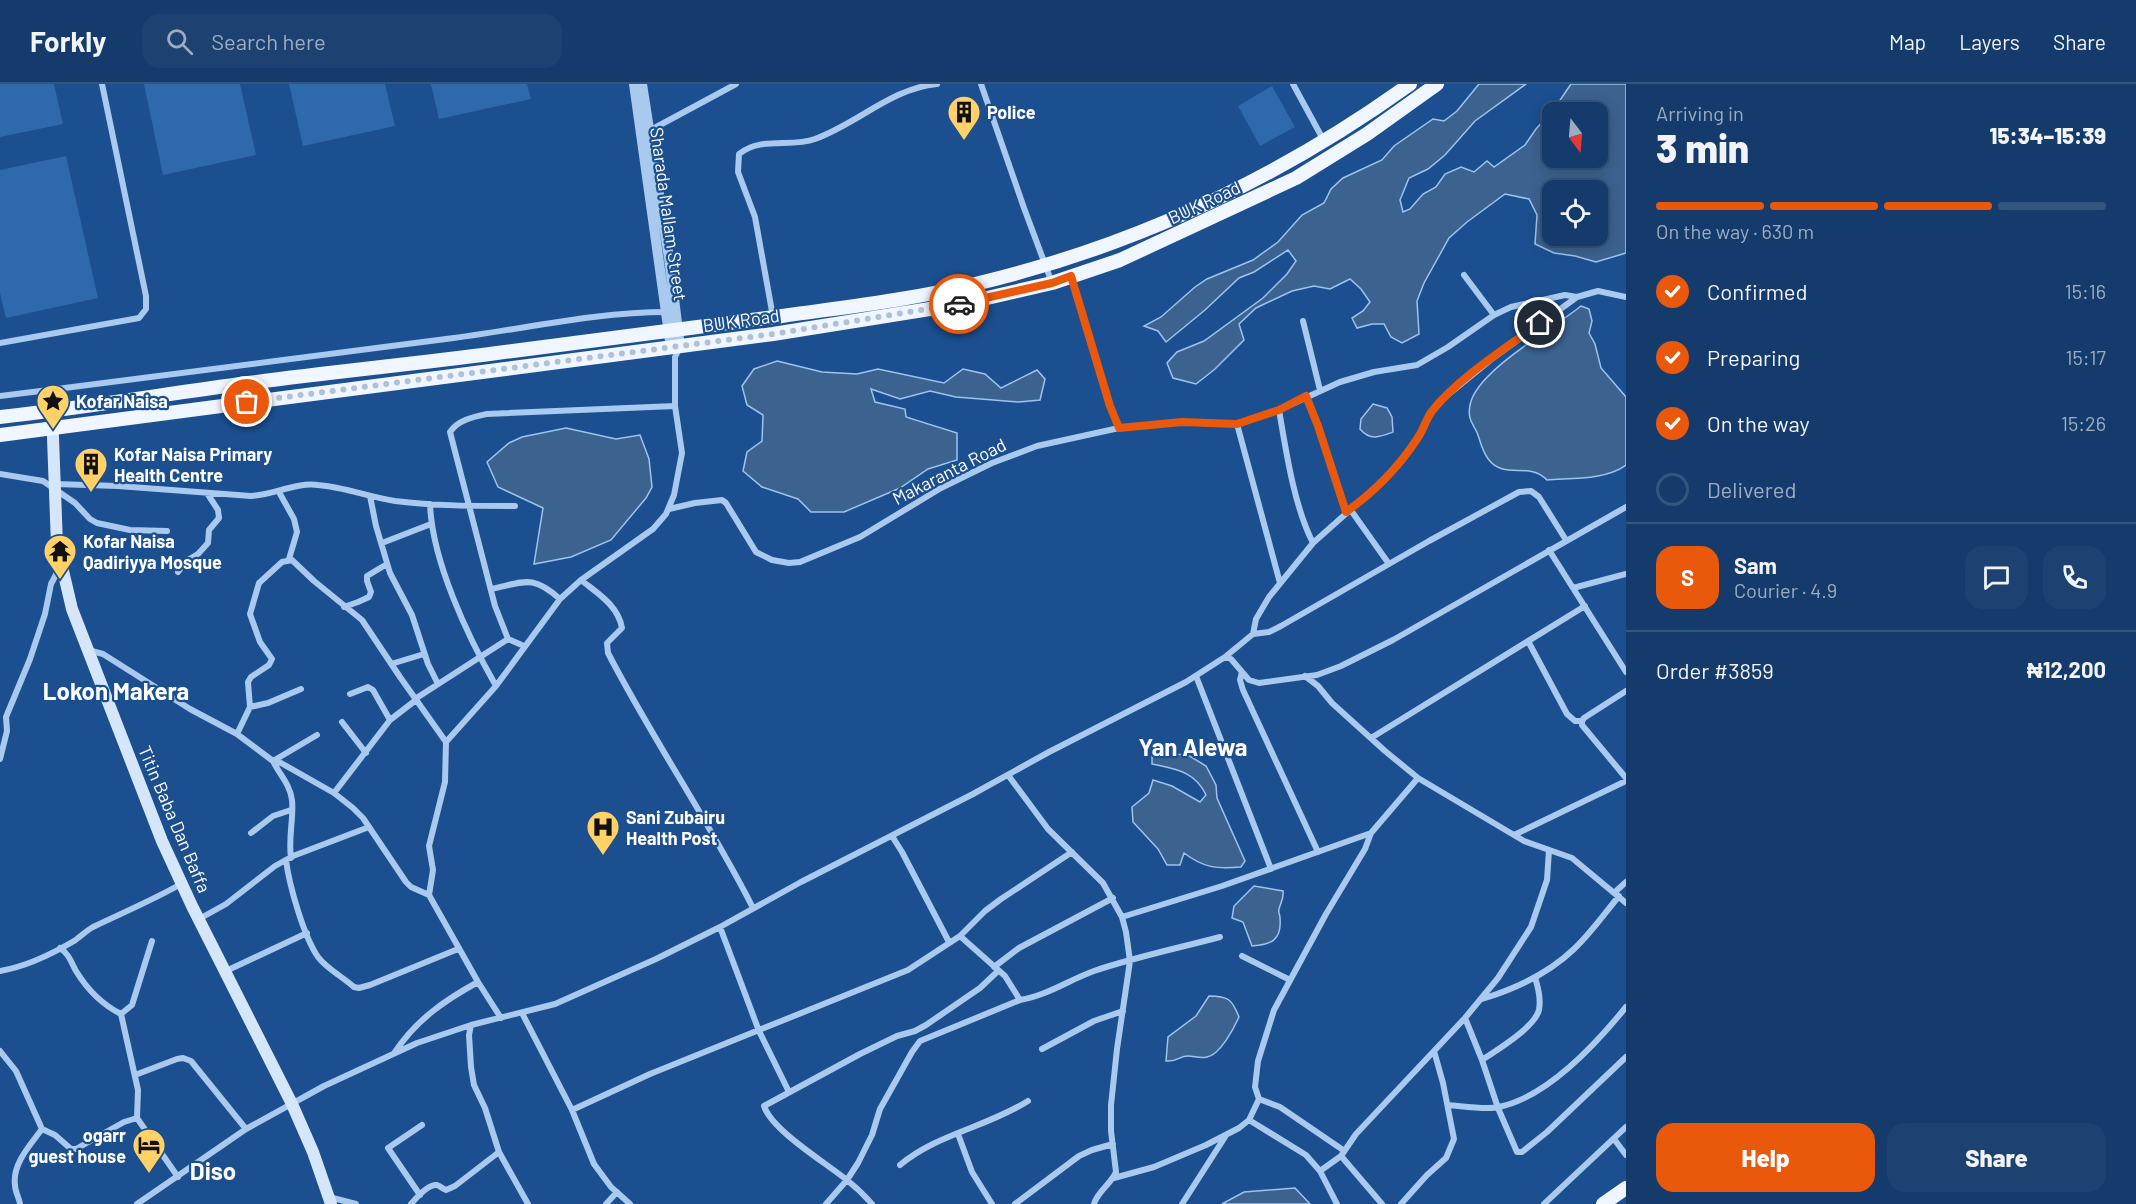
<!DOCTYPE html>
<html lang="en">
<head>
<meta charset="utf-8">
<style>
  :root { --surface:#143b6b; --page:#1d4271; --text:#f1f3f6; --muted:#9dadc1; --line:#33557e; --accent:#ea580c }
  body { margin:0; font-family:Barlow,sans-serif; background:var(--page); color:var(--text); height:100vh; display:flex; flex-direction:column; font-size:22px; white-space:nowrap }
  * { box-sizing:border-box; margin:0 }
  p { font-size:20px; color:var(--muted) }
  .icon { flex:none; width:33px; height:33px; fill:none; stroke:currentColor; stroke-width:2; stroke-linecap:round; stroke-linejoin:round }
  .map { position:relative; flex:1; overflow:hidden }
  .panel { display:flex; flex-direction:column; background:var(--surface); width:510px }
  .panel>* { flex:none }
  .needle { width:39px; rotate:164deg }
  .controls { position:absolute; left:1542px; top:18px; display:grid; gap:12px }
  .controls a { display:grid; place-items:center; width:66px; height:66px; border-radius:12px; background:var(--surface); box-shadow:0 3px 15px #0003,0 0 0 2px var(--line); font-size:30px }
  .pin { position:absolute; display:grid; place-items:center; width:51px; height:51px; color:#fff; margin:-26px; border:3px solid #fff; border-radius:50%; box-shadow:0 2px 6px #0007 }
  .courier { position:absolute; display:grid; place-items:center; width:60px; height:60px; margin:-30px; border:4px solid #ea580c; border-radius:50%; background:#fff; color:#222; box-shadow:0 2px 8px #0007 }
  .overview em { font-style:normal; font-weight:800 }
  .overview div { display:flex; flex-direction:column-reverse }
  .overview { display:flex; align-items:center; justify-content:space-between; height:102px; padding:0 30px }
  h1 { font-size:39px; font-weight:800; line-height:45px }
  .bar { display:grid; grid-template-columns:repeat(4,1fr); gap:9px 6px; align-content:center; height:72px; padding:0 30px }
  .bar i { height:8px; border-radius:4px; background:var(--line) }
  .bar .active { background:var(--accent) }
  .bar p { grid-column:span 4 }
  .line { display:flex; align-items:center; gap:15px; padding:0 30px; border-top:2px solid var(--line) }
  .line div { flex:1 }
  .round { display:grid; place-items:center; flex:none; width:63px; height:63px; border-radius:18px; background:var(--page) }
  ol { padding:0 30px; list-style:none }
  li { display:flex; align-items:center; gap:18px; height:66px }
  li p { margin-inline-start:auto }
  li .icon { padding:6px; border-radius:50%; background:var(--accent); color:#fff; stroke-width:4 }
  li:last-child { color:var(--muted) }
  li i { width:33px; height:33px; border:3px solid var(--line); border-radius:50% }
  .button { display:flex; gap:12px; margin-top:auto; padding:12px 30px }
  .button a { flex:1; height:69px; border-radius:18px; background:var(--accent); color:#fff; font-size:24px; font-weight:800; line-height:69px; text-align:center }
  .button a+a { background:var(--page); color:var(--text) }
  header { display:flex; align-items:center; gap:36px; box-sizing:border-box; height:84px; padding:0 30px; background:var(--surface); border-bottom:2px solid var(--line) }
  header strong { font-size:28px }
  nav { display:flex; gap:33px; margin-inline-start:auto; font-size:21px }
  .search { width:420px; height:54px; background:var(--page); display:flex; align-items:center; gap:15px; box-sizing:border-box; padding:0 21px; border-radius:18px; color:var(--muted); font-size:22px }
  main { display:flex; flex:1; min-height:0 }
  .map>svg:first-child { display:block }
  .green { fill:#2e69ad }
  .water { fill:#3c6290; stroke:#9cc4f0; stroke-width:1.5; fill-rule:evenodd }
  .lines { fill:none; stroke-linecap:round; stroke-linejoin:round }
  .minor { stroke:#a9c9ee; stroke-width:6 }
  .tertiary { stroke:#a9c9ee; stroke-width:10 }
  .secondary { stroke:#d6e6fa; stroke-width:12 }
  .primary { stroke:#f0f6ff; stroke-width:14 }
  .done { stroke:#afc1d8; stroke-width:6; stroke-dasharray:0 10.8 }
  .route { stroke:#ea580c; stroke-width:8 }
  .labels { text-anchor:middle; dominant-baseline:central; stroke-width:4.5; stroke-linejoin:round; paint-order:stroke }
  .poi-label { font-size:18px; font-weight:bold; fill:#fff; stroke:#1b4f8f; text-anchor:start }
  .street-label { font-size:18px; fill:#fff; stroke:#1b4f8f }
  .district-label { font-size:24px; font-weight:bold; fill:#fff; stroke:#1b4f8f }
</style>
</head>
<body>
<header>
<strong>Forkly</strong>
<div class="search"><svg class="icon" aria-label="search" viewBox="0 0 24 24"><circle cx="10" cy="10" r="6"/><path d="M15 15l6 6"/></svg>Search here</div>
<nav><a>Map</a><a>Layers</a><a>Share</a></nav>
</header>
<main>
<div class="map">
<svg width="1626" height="1120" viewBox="0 0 1626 1120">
  <rect width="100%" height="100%" fill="#1b4f8f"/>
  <!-- green -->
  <path class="green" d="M0,0H54L63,40L0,53Z
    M144,0H240L256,71L163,91Z
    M289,0H385L395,42L303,62Z
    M431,0H527L531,15L439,35Z
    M1272,2L1295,43L1260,62L1238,22Z
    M66,72L98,214L6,234L0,209V86Z"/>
  <!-- water -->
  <path class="water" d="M1479,0H1526L1475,37L1445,71L1428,85L1409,94L1400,116L1403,128L1410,125L1423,110L1436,103L1445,90L1461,83L1474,88L1487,77L1494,83L1525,61L1536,45L1554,25L1571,0H1626V169L1596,178L1575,172L1554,169L1535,160L1537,131L1529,115L1505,110L1467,138L1449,154L1424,199L1417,217L1419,250L1402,259L1391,253L1384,240H1372L1357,244L1352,234L1363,227L1370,218L1361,205L1350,195L1330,205L1314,202L1292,207L1256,224L1239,240L1244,256L1215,285L1196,300L1173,294L1167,279L1177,268L1204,257L1263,214L1287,190L1296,177L1288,166L1254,188L1239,194L1205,226L1166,258L1158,247L1144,242L1161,233L1195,203L1207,195L1253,176L1278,158L1302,131L1324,119L1331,105L1343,94L1382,76L1394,62L1433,35L1444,37L1457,27ZM1552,28H1598V74H1552ZM1552,106H1598V152H1552Z
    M1581,222L1589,225L1592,237L1589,249L1595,260L1601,284L1626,313V381C1606,396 1571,394 1547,396C1529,377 1505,396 1489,376C1483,369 1481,360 1478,351C1474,340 1467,337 1470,321C1476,287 1554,244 1581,222Z
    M777,277L822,288L857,290L878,285L944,299L963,285L985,290L1001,304L1037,286L1045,295L1040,316L1019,318L956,313L930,307L900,315L871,305L875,318L905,325L906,333L957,349V376L928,385L900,404L844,428H811L798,415L762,403L743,387L747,368L762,357L763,331L747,321L742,302L754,285Z
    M1373,320L1387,324L1392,333L1393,348C1380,353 1370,357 1360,345L1361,335Z
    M566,344L616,355L640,351L649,375L652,403L646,414L611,456L571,473L534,480L543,424L498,403L487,378L509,359L522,353Z
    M1152,669L1188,671L1206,682L1216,701L1217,714L1245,777L1241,783C1216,785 1204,784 1184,769L1180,781H1167L1158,765L1133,738L1132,723L1149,709L1153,696L1172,702L1200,718L1206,711C1195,687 1175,685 1152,680Z
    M1254,802L1283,807C1284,815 1281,817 1279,825C1278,829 1280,830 1280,834C1282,856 1271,861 1252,862L1243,838L1232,834L1234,822Z
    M1209,912C1228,912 1232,915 1239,933C1234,944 1220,971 1207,973C1201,975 1194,972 1188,972C1179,972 1178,978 1166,977L1168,953L1196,932Z
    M1295,1104L1310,1120H1222L1244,1108Z"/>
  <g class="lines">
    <!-- minor -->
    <path class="minor" d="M981,0L1024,124L1052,199
      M1293,0L1324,57
      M647,48L736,0
      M1464,191L1494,231
      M1071,193L1110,323L1119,344
      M773,233L755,133L738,88L739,70C761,52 791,64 815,55C857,40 892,4 937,0
      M1303,237L1320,306
      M0,259L139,234L146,225V212L102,0
      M0,312C149,294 298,275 446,255C520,246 593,228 667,228
      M1306,312L1318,342L1346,428
      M1279,326C1286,367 1294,422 1313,459
      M1237,340L1280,499
      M0,390L43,397L75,419L90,435L97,439L130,446L167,447
      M55,400L118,402L251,412C273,411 296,398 318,401C344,403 369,413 395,417C435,422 475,422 515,422
      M279,408L294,435L297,448L289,475
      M370,412L376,442L390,489L412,531L428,580L438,600
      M430,420C432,477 468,553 496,602
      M669,425L695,419L722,416L726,419L756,468L772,476L789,479L800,478L860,453L941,404L992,379L1037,362L1119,344L1182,338L1237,340L1279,326L1340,298L1374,288L1417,281L1448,263L1494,231L1511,223L1565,211L1577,213
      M1350,425L1389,480
      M382,459L431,440
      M1549,466L1626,588
      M178,488L186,477L198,470L208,459L209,446L219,434L218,426L207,409
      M581,496C597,509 618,521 622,544L607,559L608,569C653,656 709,737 753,824
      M1573,504L1626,490
      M491,505C525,498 532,490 560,515
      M344,523L358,518L369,513L371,508L367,497V492L387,480
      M1253,550L1256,535L1269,513L1313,459L1386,394L1408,368L1424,343L1431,329L1444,314L1493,274L1577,213L1598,207L1626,213
      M1528,557L1567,630L1575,637H1582V641L1626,694
      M524,562L508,555L495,522L450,348C458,336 473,333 487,330L675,322
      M88,566L103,570L190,625L237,650L273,677L281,679L334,709L353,724L363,734L406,798L411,803L429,811
      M1225,573L1231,575L1249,596L1259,599L1317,591L1341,582L1393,556L1626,423
      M391,580L424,570
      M1242,588L1240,596L1243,606L1318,768
      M1196,592L1271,785
      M1305,592L1318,602L1332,619L1385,667L1418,694L1524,757L1572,774L1626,819
      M350,610L368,603L373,606L390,636
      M415,615L508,555
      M250,623L268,619L301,605
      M1582,637L1584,634L1626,607
      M342,638L366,669
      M237,650L250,623L248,598L251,593L269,581L272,575L260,558L250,530L259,499L282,478L292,476L314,497L362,536L400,593L446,658
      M1371,654L1585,522
      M0,675L7,647L6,633L30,575L45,530L51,500L60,483
      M1008,691L1048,745L1103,799L1122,833L1126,848L1130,877L1117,965L1111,1021V1047L1116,1088C1111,1100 1098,1107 1094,1120
      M334,709L390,636L416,616
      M251,749L273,732L291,726
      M1514,751L1626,697
      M892,752L902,768L949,858
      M291,774C288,753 294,734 292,716C290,700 279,690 273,677L317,651
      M286,776C289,801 304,853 318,873C327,885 343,893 354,903L359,904L370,901L458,865
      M1615,808L1626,798
      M1122,833L1222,802L1371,749
      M199,835L226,820L275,782L293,772L369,743
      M720,843L759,947L789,1008
      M960,852L1005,892L1020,916
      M60,864C69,870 71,878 76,887C87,905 103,921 121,930
      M1242,872L1290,896
      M994,883L1019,864L1113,814
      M0,887C24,883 52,870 74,857C80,853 86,847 93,843C122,829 153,816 181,800
      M226,887L307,849
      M1482,915C1515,905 1549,889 1574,865C1591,849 1605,829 1619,812
      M522,929L572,1026L594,1080L611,1103L630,1120
      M121,930L138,1006L137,1034L178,1093
      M121,930L132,921L152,857
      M501,934L478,898L429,811L433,786L429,762L445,698L446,658L496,602L560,515L581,496L653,445L666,430L674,411L682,369L675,322V273L680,263
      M1465,934L1482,976L1498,1024L1517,1068H1522L1547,1048L1626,973
      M471,941L469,951L471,983L474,1001L485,1024L499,1068L528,1120
      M1042,965L1094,937L1123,927
      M0,967L16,987L42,1045L55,1051L71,1065H76L124,1038L137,1034
      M395,968C416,936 445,916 478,898
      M1482,976C1497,966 1535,943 1539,926C1541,914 1538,904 1535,893
      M135,991L177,975L183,974L191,977L246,1045
      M1259,1015L1280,1023L1343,1066
      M1448,1021C1462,1022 1486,1026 1499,1023C1547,1013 1596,960 1626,923
      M572,1026L650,990L908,886L960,852L985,827L1001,815L1072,768
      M1249,1036L1306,1071L1320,1087L1337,1120
      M958,1050L972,1088L992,1120
      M1614,1055L1626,1071
      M1341,1072L1382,1120
      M900,1081C937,1050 987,1043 1028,1017
      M1320,1087L1341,1072L1356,1050L1465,934L1498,894L1531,843L1547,796L1549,766
      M1114,1094L1154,1083L1206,1061L1239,1044L1249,1036L1259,1015L1255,1003L1258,977L1274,926L1326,830L1365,765L1371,749L1418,694
      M420,1111L388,1064L422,1041
      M329,1113L356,1120
      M20,1120C19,1113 15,1108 15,1101C12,1080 31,1060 42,1045
      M137,1120L246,1045L324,1002L417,959L471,941L555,920L656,875L720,843L801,798L973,710L1049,668L1186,598L1225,573L1253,550L1269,548L1281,542L1429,457L1519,408L1531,407L1539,413L1566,456
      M411,1120C416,1114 428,1100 437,1101C440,1102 443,1105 446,1106L455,1102L499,1068
      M606,1120L617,1108
      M826,1120L847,1096L858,1079L872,1051L880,1025L912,968L920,957L1020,916C1046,912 1069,896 1094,887C1135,873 1179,864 1220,853
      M872,1120C865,1112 857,1104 848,1097C828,1080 772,1047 764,1022L860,970L897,952L915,947L926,941L980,904L998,887
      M1015,1120L1079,1072L1092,1066L1113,1060
      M1182,1120L1225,1053
      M1401,1120L1427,1091L1446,1074L1454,1055L1443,999L1434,967
      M1544,1120L1626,1043"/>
    <!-- tertiary -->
    <path class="tertiary" d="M634,0L671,264
      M642,0L669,174L680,263"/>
    <!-- secondary -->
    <path class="secondary" d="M52,327L57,461L72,525L162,757L192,822L292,1020L313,1068L331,1120"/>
    <!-- primary -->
    <path class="primary" d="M0,333C83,324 165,310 248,299C331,288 414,280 497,269C592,257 687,245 782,232C845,223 909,216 971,201C1129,164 1278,95 1410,0
      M0,351L773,250L961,220L1052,199L1120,176L1296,94L1367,50L1437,0
      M1603,1120L1626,1104"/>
  </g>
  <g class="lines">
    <!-- done -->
    <path class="done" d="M247,318L773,250L959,220"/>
    <!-- route -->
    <path class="route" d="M959,220L1052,199L1071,192L1110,322L1119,344L1182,338L1237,340L1279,326L1306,312L1318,342L1346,428C1374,408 1398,384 1417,355C1423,347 1426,335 1432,327C1458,294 1506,264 1540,239"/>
  </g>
  <!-- icons -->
  <defs>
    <symbol id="building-pin" viewBox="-11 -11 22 30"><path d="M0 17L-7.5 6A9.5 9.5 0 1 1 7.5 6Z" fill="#ffd166" stroke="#1b4f8f"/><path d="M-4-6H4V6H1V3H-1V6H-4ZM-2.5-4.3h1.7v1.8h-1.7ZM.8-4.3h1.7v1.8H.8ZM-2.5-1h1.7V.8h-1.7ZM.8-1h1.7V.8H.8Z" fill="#111"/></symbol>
    <symbol id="sight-pin" viewBox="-11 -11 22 30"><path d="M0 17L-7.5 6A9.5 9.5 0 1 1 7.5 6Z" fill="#ffd166" stroke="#1b4f8f"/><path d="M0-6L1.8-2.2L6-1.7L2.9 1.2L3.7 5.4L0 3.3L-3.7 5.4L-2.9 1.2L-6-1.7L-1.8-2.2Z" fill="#111"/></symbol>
    <symbol id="temple-pin" viewBox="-11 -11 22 30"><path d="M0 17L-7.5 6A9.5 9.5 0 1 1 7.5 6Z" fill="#ffd166" stroke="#1b4f8f"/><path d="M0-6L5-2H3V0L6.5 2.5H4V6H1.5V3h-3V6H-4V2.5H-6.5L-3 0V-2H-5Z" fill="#111"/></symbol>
    <symbol id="hospital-pin" viewBox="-11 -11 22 30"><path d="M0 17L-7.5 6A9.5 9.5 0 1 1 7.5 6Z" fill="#ffd166" stroke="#1b4f8f"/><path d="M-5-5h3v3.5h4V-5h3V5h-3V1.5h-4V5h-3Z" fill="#111"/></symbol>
    <symbol id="hotel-pin" viewBox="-11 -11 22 30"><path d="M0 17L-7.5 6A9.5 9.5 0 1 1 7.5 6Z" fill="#ffd166" stroke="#1b4f8f"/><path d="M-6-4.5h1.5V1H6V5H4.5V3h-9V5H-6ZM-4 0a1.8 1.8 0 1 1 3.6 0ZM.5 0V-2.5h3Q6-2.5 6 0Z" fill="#111"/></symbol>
  </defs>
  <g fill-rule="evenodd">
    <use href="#building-pin" x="945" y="9" width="38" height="52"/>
    <use href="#sight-pin" x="34" y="298" width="38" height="52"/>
    <use href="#building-pin" x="72" y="361" width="38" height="52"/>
    <use href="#temple-pin" x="41" y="448" width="38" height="52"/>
    <use href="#hospital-pin" x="584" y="724" width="38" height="52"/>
    <use href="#hotel-pin" x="130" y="1042" width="38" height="52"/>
  </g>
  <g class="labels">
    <!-- poi labels -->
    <g class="poi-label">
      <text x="987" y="28">Police</text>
      <text x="76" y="317">Kofar Naisa</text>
      <text x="114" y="370">Kofar Naisa Primary<tspan x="114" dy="21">Health Centre</tspan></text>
      <text x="83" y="457">Kofar Naisa<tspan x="83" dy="21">Qadiriyya Mosque</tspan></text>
      <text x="626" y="733">Sani Zubairu<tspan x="626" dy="21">Health Post</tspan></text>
      <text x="126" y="1051" text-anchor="end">ogarr<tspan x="126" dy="21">guest house</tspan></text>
    </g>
    <!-- street labels -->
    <g class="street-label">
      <text transform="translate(1204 118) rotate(-25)">BUK Road</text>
      <text transform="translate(669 130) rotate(82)">Sharada Mallam Street</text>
      <text transform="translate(741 236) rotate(-8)">BUK Road</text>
      <text transform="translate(949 387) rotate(-27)">Makaranta Road</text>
      <text transform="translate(175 735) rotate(67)">Titin Baba Dan Baffa</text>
    </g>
    <!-- district labels -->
    <g class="district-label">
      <text x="116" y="606">Lokon Makera</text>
      <text x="1193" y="662">Yan Alewa</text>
      <text x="213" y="1086">Diso</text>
    </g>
  </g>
</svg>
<div class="controls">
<a><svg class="needle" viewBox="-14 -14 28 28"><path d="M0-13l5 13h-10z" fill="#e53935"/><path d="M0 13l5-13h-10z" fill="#9dadc1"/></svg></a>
<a><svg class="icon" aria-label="locate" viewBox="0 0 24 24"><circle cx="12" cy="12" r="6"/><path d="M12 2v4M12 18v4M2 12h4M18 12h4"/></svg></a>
</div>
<div class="pin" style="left:247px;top:318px;background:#ea580c"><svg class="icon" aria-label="bag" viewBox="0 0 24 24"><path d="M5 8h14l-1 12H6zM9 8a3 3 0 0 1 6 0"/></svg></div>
<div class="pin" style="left:1540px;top:239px;background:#1f2937"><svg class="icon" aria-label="home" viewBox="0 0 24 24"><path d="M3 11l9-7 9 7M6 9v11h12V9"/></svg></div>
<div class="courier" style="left:959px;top:220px"><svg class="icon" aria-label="car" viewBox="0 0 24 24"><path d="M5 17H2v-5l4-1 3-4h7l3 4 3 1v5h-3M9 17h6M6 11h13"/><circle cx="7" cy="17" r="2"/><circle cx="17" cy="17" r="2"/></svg></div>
</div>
<section class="panel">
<div class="overview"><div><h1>3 min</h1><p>Arriving in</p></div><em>15:34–15:39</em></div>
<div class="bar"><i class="active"></i><i class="active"></i><i class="active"></i><i></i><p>On the way · 630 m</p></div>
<ol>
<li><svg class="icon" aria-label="check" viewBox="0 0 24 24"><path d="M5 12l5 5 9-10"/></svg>Confirmed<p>15:16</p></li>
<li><svg class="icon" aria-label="check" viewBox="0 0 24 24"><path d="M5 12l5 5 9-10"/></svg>Preparing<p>15:17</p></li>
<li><svg class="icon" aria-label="check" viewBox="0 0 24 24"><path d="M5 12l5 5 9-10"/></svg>On the way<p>15:26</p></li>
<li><i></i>Delivered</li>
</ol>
<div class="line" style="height:108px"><b class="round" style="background:var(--accent);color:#fff">S</b><div><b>Sam</b><p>Courier · 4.9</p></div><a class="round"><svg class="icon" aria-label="chat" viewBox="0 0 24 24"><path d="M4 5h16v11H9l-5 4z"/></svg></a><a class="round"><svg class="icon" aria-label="phone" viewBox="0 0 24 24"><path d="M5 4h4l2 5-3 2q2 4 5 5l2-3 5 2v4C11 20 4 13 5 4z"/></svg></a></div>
<div class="line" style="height:78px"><div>Order #3859</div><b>₦12,200</b></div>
<div class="button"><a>Help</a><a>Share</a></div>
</section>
</main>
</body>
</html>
